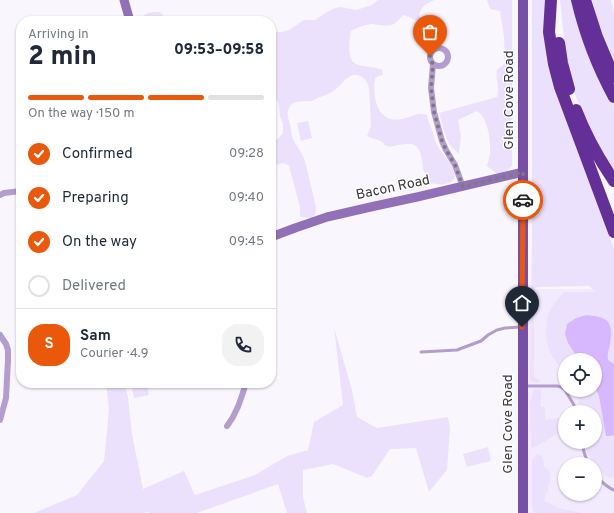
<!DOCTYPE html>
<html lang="en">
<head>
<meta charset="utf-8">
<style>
  :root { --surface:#fff; --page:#f2f2f3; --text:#1f2937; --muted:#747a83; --line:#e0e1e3; --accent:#ea580c }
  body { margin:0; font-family:Overpass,sans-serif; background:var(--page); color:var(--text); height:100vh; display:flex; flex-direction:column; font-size:15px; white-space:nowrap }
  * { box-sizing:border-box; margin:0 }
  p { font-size:13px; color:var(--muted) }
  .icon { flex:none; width:22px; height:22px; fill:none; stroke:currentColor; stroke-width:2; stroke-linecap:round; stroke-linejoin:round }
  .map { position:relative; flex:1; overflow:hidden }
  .side { position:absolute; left:16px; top:16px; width:260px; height:372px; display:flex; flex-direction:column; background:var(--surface); border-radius:16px; box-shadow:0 1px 3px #0004 }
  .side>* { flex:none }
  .controls { position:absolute; left:558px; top:353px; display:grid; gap:8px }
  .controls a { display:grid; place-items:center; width:44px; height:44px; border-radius:50%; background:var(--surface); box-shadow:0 1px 3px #0004; font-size:20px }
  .pin { position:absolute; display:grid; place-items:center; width:34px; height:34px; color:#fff; margin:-41px -17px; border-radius:50% 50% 50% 0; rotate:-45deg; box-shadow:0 0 4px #0007 }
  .pin .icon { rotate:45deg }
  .courier { position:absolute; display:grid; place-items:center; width:40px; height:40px; margin:-20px; border:3px solid #ea580c; border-radius:50%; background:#fff; color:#222; box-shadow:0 1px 5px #0007 }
  .overview em { font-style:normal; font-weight:800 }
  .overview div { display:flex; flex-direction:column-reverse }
  .overview { display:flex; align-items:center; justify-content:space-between; height:68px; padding:0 12px }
  h1 { font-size:26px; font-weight:800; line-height:30px }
  .bar { display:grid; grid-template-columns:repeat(4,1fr); gap:6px 4px; align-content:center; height:48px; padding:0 12px }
  .bar i { height:5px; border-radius:3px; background:var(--line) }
  .bar .on { background:var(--accent) }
  .bar p { grid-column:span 4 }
  .line { display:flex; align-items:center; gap:10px; padding:0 12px; border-top:1px solid var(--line) }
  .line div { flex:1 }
  .round { display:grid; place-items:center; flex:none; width:42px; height:42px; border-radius:16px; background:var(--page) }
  ol { padding:0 12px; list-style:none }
  li { display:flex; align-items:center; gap:12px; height:44px }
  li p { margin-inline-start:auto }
  li .icon { padding:4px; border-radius:50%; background:var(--accent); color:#fff; stroke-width:4 }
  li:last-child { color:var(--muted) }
  li i { width:22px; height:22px; border:2px solid var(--line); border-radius:50% }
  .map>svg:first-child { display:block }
  .built { fill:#f2eafd; fill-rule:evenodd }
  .green { fill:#ece1fc }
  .water { fill:#d7b8ff }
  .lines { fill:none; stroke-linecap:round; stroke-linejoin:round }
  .lane { stroke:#b29dce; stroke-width:3 }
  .street { stroke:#b29dce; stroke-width:6 }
  .secondary { stroke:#9170b8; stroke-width:9 }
  .primary { stroke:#794fa6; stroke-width:10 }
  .highway { stroke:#642f96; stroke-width:12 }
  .done { stroke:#7c7a80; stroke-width:4; stroke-dasharray:0 7.2 }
  .route { stroke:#ea580c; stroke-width:5 }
  .labels { text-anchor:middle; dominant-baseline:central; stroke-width:3; stroke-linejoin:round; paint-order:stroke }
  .street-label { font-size:14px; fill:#39373d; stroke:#fff }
</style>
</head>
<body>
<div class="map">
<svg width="614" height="513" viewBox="0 0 614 513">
  <rect width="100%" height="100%" fill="#f9f7fd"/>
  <!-- built -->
  <path class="built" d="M525,289H614V513H527ZM565,360H595V390H565ZM565,412H595V442H565ZM565,464H595V494H565Z"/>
  <!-- green -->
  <path class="green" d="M378,0H434C424,6 423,4 419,16L423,22C416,21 410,17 403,15C400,18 397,22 394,24C387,27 379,25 372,24C365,24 357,28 351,31C350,39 346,59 356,64C364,67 374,66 382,70L383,75L378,76L375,79C372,98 378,124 402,119C412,117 416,112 427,115C428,121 430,125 432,130C434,135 434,140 437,145C443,156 454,164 455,178C448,186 440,185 430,183C427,178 425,174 423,169C422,162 422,156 419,150C412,137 396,149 386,146C383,144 385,144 382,142C377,139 372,139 367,136L371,126L369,88C367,82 365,78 360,76C349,70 341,87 332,92C328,94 323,96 318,98C315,99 313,101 310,101C300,102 290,99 288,112C287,117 289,120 290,124C291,128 291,132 292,136C295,145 302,152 305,161L316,207L315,215L311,218L300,217V207L289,166L284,163L271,166V141L278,139L283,133V123L280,117L279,105L271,89V32H282L289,30L304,20H315L327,12L335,8L341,7L356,10L372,5Z
    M487,0H512V166L505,173H496L487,166C488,162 489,158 490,154C491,142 488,117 477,111L458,120L461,136L459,154L449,144L444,131L439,113L497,97C500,87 495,80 497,70L505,63L504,37L500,11L490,9Z
    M532,0H545V18L594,192L614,249V479C607,477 600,472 595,467V464H592L586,449L585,442H595V412H581L578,399L573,390H595V360H565V375C561,367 554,360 550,352C545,341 545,324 549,312C552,305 559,298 564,292H595L589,286L539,287L535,288L534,292V377L540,380V382L534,383L531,381L530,378L532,231Z
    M560,0H572L606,92L614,106V173L591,134L575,94L565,49Z
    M592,0H611L614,12V59L601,33Z
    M152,12H160L168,21H139C143,15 146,13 152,12Z
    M308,121L312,138L301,141L297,123Z
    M334,327L352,390L357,417L377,428L448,417L450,428L447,470L429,492L416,448L390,449L372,476L367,478L333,464L303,470V497L307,513H287L278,484L197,513H149L148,512L144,513H34L77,495L104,461L109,410L106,383H124L128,397L132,434L143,489L184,471L195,495L255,475L287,456L308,450L314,422L343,405Z
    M131,383H147L149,395L134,398Z
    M534,389H540L541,391V407H545V420L565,417V434L561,432L533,448L531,447C531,433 527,400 534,389Z
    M488,447L491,461L467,467L463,454Z
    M536,454L541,455L543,459L544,467C545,467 549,470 549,471C553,477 546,494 544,501L559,508L582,513H534L532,508V460Z"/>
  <!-- water -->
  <path class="water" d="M586,315C607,317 614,320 610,344C609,350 607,354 608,360L614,364V435L610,436H606L599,396L595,387V360H579L568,343L565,334L567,324L576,318Z"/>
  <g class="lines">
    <!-- lane -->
    <path class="lane" d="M421,352L457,350L481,341L488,335L497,330L505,328L521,327
      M524,386H557L561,387L565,390
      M565,390L574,405L576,412
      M582,442L584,452L588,464
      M595,475C601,481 606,487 614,490"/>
    <!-- street -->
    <path class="street" d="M430 57a9 9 0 1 1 18 0a9 9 0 1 1-18 0Z
      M433,64L431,88L434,112L442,141L446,150L455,165L463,187
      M0,195L4,193L21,191
      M0,335L6,344L8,350V360L6,398L0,420
      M227,426C237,413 241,399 246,383"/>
    <!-- secondary -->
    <path class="secondary" d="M124,0L130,21
      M271,237L295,228L327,217L375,206L417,197L523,172"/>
    <!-- primary -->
    <path class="primary" d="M523,513V0"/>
    <!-- highway -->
    <path class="highway" d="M551,0L549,32L554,64L560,87L614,232
      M577,0C585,34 597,66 614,97
      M585,0L597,37L614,77
      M559,43L562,63L569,89
      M576,110C586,136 599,159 614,181"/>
  </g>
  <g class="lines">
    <!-- done -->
    <path class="done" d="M430,56L431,61L433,64L431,88L434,112L442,141L446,150L455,165L463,187L523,172V200"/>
    <!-- route -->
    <path class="route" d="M522,327L523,200"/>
  </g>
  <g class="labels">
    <!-- street labels -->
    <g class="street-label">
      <text transform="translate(509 100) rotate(-90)">Glen Cove Road</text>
      <text transform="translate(393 188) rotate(-12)">Bacon Road</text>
      <text transform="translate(508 424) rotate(-90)">Glen Cove Road</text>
    </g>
  </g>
</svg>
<div class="controls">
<a><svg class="icon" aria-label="locate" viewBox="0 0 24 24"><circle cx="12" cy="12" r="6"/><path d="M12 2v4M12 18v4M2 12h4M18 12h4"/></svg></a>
<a>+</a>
<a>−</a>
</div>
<div class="pin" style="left:430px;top:56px;background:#ea580c"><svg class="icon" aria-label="bag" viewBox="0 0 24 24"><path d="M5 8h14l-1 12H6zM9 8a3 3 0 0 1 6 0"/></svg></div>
<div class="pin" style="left:522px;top:327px;background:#1f2937"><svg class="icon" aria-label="home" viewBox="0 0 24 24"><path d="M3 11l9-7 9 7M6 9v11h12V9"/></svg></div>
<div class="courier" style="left:523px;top:200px"><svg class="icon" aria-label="car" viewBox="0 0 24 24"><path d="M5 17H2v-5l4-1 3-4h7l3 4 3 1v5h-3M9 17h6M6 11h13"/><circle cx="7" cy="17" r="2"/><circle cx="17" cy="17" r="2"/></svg></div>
<section class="side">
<div class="overview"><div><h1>2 min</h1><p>Arriving in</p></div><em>09:53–09:58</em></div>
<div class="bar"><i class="on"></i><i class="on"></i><i class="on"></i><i></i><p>On the way · 150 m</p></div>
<ol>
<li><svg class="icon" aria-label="check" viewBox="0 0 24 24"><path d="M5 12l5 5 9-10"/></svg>Confirmed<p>09:28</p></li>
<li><svg class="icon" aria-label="check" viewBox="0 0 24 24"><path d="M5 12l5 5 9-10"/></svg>Preparing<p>09:40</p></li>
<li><svg class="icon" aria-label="check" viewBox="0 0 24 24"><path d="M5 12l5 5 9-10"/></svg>On the way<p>09:45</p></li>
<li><i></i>Delivered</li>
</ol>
<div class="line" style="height:72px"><b class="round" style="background:var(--accent);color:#fff">S</b><div><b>Sam</b><p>Courier · 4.9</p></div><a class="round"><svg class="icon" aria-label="phone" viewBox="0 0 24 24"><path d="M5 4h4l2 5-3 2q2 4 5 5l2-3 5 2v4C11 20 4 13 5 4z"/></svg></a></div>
</section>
</div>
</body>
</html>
